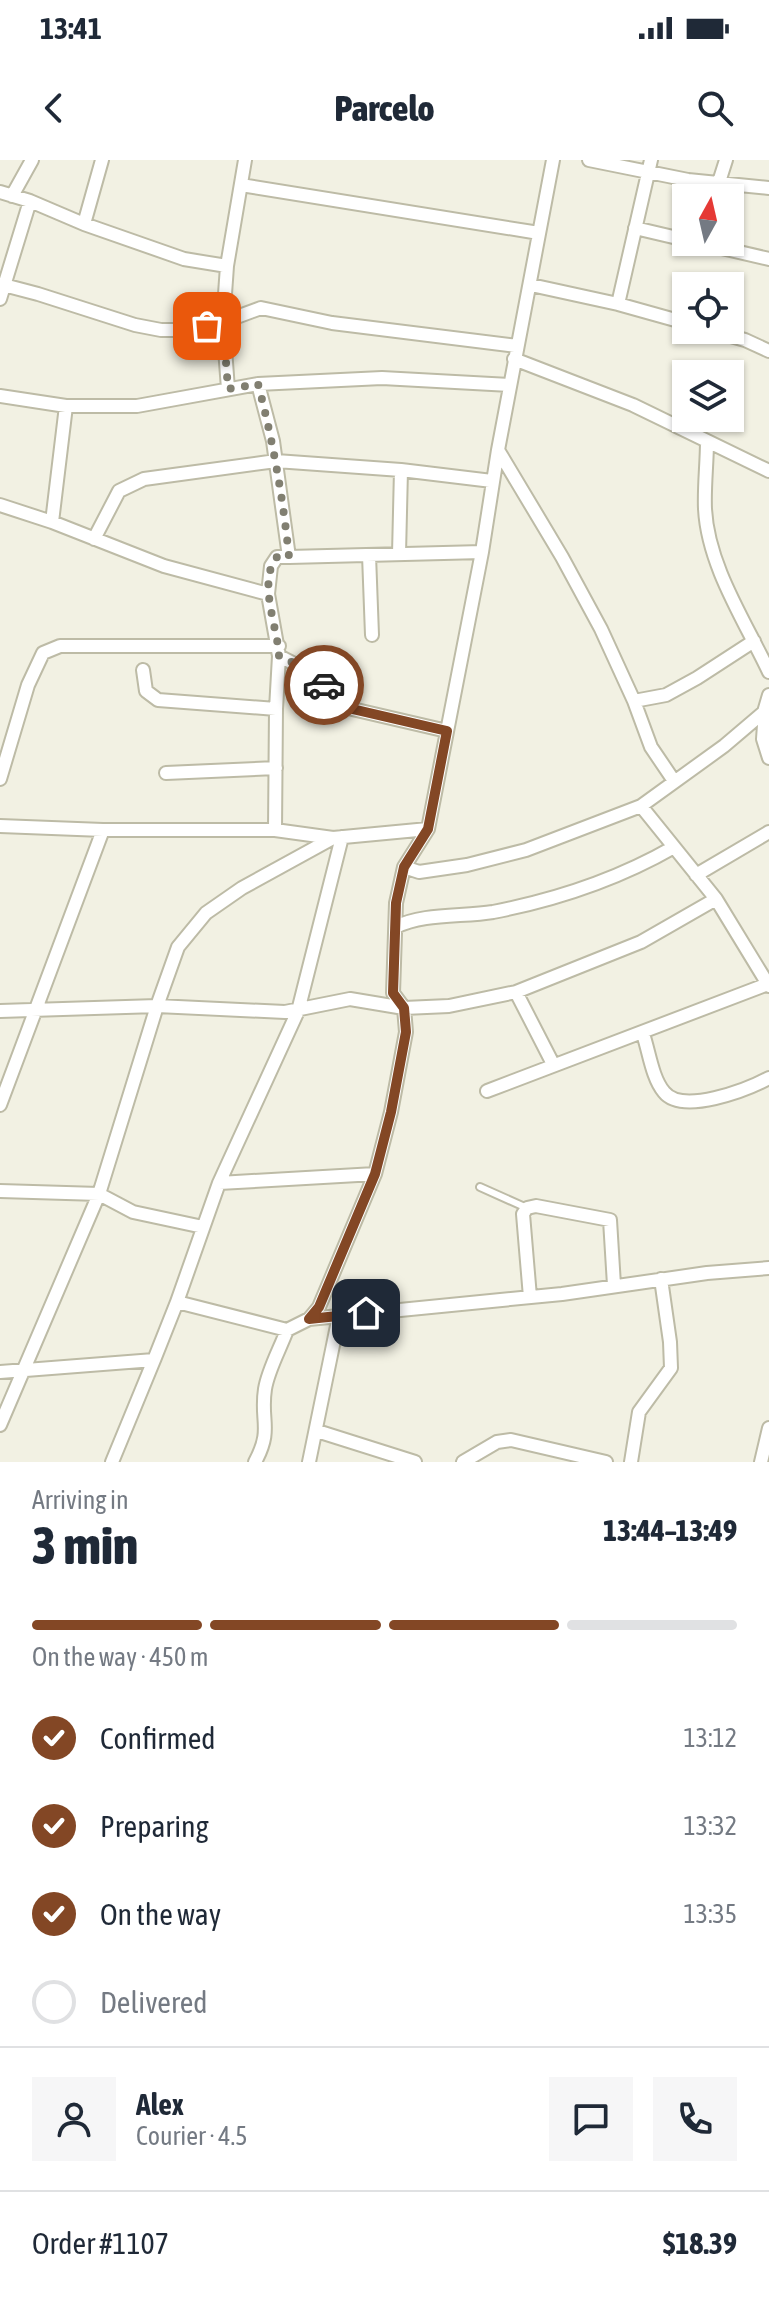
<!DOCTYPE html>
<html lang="en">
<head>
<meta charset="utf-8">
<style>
  :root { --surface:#fff; --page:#f6f6f7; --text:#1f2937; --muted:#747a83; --line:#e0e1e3; --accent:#834725 }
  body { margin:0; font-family:"Asap Condensed",sans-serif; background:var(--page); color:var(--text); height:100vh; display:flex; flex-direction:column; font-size:30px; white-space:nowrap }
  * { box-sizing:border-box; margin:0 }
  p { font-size:26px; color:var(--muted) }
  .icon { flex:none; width:44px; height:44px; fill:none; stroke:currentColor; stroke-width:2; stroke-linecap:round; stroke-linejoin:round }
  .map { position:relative; height:1302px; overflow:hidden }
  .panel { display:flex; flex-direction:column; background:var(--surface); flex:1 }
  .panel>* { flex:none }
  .needle { width:52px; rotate:8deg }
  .controls { position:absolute; left:672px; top:24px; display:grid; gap:16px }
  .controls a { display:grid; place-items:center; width:72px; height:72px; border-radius:0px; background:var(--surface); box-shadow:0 2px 6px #0004; font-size:40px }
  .pin { position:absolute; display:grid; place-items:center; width:68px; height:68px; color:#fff; margin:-34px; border-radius:16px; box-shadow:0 4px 12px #0006 }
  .courier { position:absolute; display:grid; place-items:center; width:80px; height:80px; margin:-40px; border:6px solid #834725; border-radius:50%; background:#fff; color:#222; box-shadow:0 2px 10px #0007 }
  .head em { font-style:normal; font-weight:800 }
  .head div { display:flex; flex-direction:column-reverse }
  .head { display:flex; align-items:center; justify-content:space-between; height:136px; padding:0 32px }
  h1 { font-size:52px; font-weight:800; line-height:60px }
  .bar { display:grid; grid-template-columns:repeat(4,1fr); gap:12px 8px; align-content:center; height:96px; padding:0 32px }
  .bar i { height:10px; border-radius:6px; background:var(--line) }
  .bar .on { background:var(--accent) }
  .bar p { grid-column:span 4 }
  .line { display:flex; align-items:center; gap:20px; padding:0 32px; border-top:2px solid var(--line) }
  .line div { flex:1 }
  .round { display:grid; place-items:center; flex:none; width:84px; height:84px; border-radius:0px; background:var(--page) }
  ol { padding:0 32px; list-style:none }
  li { display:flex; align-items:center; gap:24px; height:88px }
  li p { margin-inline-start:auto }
  li .icon { padding:8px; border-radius:50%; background:var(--accent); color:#fff; stroke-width:4 }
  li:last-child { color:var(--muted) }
  li i { width:44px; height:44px; border:4px solid var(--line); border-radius:50% }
  .status { display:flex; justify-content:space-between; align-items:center; height:56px; padding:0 40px; background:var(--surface); direction:ltr }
  .status svg { height:22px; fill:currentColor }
  header { display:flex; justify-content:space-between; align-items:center; height:104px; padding:0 32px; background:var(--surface); font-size:36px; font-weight:800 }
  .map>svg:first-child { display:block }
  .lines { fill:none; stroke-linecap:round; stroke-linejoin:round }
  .lane-casing { stroke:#bdbba6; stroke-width:10 }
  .street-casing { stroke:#bdbba6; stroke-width:16 }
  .lane { stroke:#fff; stroke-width:6 }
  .street { stroke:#fff; stroke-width:12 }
  .done { stroke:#817f71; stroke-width:8; stroke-dasharray:0 14.4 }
  .route { stroke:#834725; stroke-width:10 }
</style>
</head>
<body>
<div class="status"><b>13:41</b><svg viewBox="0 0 49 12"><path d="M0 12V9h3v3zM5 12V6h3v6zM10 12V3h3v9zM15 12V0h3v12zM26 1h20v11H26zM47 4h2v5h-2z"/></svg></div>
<header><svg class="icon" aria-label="back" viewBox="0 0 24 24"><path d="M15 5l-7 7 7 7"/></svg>Parcelo<svg class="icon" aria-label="search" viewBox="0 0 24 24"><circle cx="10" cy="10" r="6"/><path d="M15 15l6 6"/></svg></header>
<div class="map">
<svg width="769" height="1302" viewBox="0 0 769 1302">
  <rect width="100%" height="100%" fill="#f2f1e3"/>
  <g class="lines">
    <defs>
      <path id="lane" d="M480,1027L527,1048"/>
      <path id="street" d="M589,0L688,20L769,28
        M719,22L726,0
        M241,25L539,73
        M0,32L30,41L84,64L184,99L227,106
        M12,36L32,0
        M84,64L102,0
        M635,68L686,80
        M696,82L769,99
        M0,124L38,134L135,165L161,170H191L223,162L261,148L332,163L517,186
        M531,125L618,144L686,163
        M0,139L30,41
        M618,144L651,0
        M710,170L745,180L769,191
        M514,199L633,245L769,311
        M258,224L273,281L289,397
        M228,229L223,162L227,106L245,0
        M0,236L66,246H137L258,224L382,218L510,225
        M707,281C707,303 704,327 705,349C708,406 745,461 769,512
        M498,290L562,397L601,469L634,541L651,587L674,621
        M0,345L52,362L164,406L268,434
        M52,362L66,246
        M94,379L119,331L144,319L276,301L401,310L492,321
        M399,394L401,310
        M369,395L372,475
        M279,496L320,517L331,541L335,545L447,571
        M143,510L146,531L158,540L276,549
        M634,541L666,535L697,518L754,481
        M765,551L763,579L769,598
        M166,613L276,608
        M0,619L28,525L43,493L60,486H279
        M641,646L716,739L769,826
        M0,666L103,670H275L333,678
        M275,670L276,549L279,496L268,434L271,406L277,397H289L482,392
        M404,707L419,712L467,705L526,690L641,646L724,586L764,552L769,535
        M696,715L769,672
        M396,767C422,753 463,757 493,752C555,740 620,718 674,687
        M516,832L553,904
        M0,851L157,846L285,852L350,839L404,848L449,846L516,832L641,782L716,739
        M643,874C649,891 652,918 664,932C682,955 747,930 769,918
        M487,931L768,824
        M0,945L103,670
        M219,1023L375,1014
        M0,1031L99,1034L133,1052L203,1067
        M530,1137L523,1054L527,1048L536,1046L610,1060L614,1125
        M177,1142L219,1023L298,851L342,677
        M309,1159L562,1134L707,1113L769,1108
        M0,1212L154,1200L177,1142L287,1170
        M0,1265L99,1034L157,846L178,787L206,753L242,728L333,678L428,669
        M317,1271L415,1302
        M112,1302L154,1200
        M255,1302C273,1269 260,1261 265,1229C268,1210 280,1189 287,1170L309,1159L319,1147L375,1014L391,952L406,872L404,848L393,833L396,743L404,707L428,669L482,392L498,290L553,0
        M309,1302L339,1156
        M463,1302L497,1282L511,1280L606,1302
        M631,1302L639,1252L671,1208L670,1182L661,1119
        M761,1302L769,1268"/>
    </defs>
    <!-- lane casing -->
    <use href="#lane" class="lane-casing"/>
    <!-- street casing -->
    <use href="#street" class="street-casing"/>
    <!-- lane -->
    <use href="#lane" class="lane"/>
    <!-- street -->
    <use href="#street" class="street"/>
  </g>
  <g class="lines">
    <!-- done -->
    <path class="done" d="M207,166L223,162L228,229L258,224C273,281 283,338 289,397H277C257,421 278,468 279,496L315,513L324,525"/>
    <!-- route -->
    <path class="route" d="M324,525L328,535L335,545L447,571L428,669L404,707L396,743L393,833L404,848L406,872L391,952L375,1014L319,1147L309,1159L366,1153"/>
  </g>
</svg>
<div class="controls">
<a><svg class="needle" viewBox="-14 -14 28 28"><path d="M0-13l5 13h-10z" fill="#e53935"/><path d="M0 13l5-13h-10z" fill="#747a83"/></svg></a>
<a><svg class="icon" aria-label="locate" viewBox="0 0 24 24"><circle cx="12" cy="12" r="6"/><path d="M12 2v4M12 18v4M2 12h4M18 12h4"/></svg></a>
<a><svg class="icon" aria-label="layers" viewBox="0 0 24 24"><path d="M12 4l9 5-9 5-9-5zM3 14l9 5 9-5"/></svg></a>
</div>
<div class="pin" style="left:207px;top:166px;background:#ea580c"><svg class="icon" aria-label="bag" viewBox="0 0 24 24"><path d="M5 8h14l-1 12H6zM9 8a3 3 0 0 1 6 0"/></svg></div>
<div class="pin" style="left:366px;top:1153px;background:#1f2937"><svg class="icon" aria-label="home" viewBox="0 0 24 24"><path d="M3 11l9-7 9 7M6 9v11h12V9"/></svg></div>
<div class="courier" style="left:324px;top:525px"><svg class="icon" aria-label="car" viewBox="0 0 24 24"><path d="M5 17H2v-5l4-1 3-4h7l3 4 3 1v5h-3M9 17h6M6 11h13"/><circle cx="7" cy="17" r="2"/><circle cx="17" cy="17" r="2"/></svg></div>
</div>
<section class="panel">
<div class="head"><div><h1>3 min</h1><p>Arriving in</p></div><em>13:44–13:49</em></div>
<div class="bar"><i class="on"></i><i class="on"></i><i class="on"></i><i></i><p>On the way · 450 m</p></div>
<ol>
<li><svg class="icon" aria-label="check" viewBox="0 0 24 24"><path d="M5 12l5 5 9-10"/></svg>Confirmed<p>13:12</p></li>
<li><svg class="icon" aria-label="check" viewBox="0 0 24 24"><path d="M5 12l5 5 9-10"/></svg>Preparing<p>13:32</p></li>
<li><svg class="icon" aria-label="check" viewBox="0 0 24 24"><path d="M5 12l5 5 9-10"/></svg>On the way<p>13:35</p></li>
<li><i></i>Delivered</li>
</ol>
<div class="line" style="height:144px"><a class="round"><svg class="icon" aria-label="person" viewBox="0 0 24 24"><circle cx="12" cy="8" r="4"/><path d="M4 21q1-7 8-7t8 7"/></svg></a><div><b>Alex</b><p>Courier · 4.5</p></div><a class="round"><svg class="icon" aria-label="chat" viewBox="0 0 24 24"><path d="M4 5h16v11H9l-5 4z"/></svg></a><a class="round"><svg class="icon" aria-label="phone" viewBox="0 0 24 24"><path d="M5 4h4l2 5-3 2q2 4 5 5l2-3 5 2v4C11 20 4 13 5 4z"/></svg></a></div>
<div class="line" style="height:104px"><div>Order #1107</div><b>$18.39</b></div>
</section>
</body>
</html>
